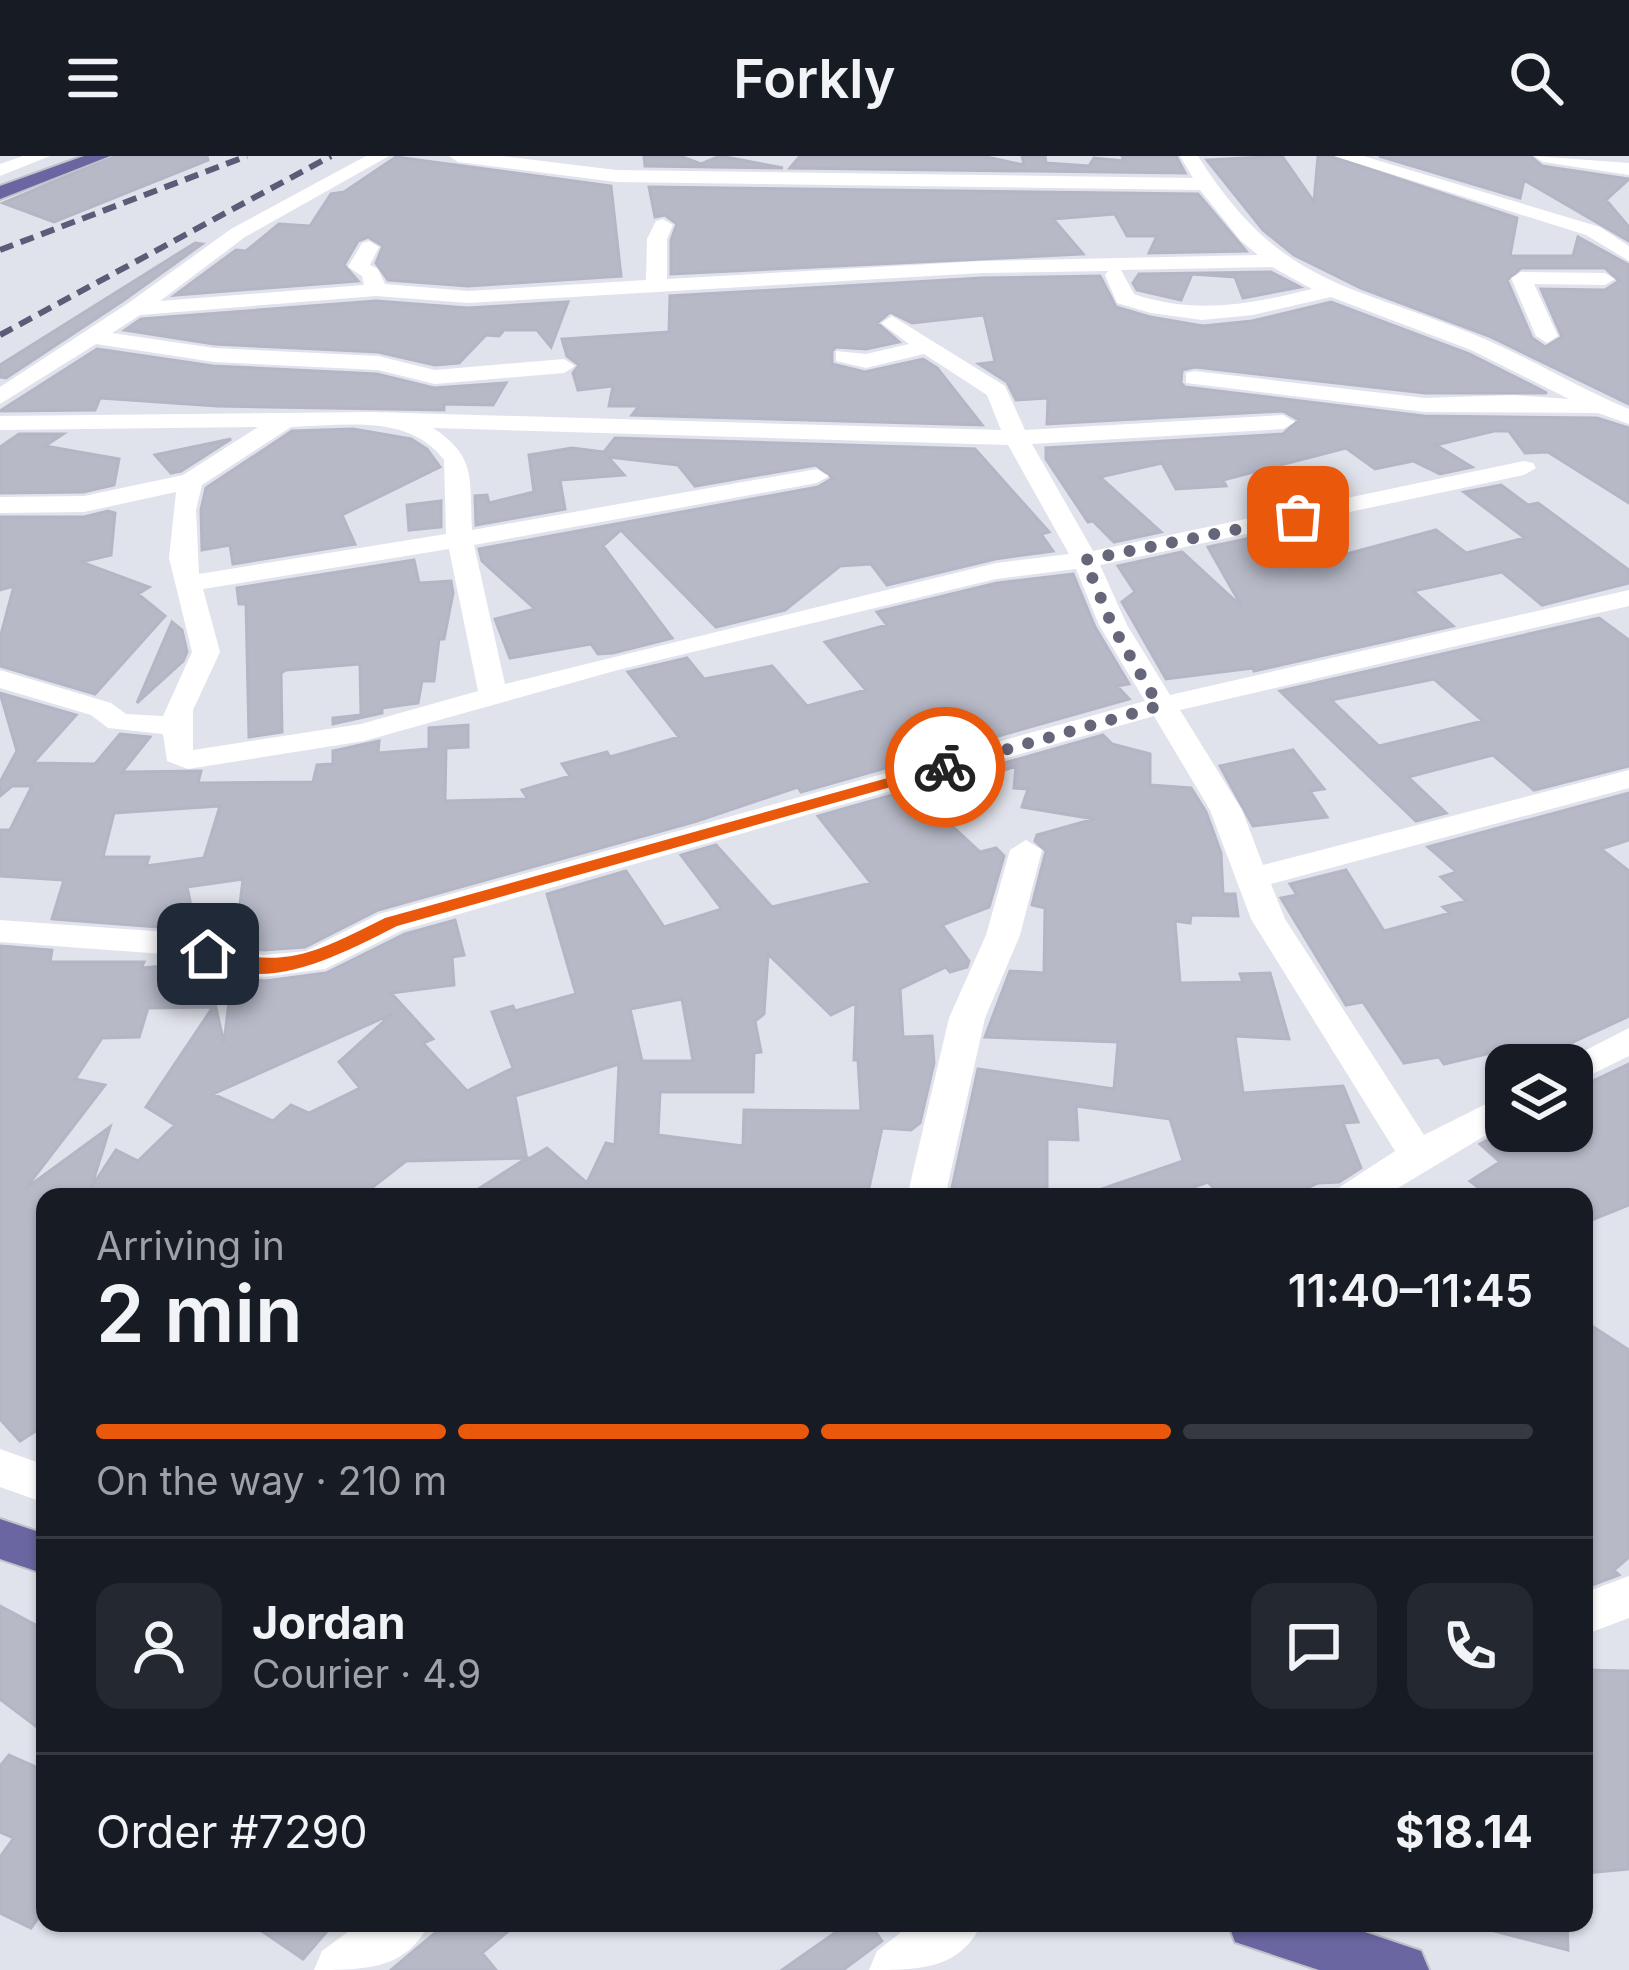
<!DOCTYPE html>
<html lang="en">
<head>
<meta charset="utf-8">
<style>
  :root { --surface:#171b24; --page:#242831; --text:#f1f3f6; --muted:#9ea1a6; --line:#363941; --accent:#ea580c }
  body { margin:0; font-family:Inter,sans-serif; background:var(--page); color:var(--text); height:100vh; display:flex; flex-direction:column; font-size:45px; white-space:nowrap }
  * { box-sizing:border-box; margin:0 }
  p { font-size:39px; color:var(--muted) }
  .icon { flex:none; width:66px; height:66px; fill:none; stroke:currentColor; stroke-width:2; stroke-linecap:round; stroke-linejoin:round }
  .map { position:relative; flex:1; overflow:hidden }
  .details { position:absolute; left:36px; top:1032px; width:1557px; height:744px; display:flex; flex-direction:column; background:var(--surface); border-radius:24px; box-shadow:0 3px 9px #0004 }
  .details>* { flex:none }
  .tools { position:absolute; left:1485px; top:888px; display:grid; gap:24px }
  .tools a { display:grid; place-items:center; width:108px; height:108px; border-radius:24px; background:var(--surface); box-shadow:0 3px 9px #0004; font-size:60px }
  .pin { position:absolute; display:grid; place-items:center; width:102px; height:102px; color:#fff; margin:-51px; border-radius:24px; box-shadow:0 6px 18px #0006 }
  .courier { position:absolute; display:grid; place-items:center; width:120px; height:120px; margin:-60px; border:9px solid #ea580c; border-radius:50%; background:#fff; color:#222; box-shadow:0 3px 15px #0007 }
  .head em { font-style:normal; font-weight:600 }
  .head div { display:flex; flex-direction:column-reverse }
  .head { display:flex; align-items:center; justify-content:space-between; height:204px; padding:0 60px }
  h1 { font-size:78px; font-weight:600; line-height:90px }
  .bar { display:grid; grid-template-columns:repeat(4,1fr); gap:18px 12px; align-content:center; height:144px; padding:0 60px }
  .bar i { height:15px; border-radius:9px; background:var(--line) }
  .bar .on { background:var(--accent) }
  .bar p { grid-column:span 4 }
  .line { display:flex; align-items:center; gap:30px; padding:0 60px; border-top:3px solid var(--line) }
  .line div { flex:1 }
  .round { display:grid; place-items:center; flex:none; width:126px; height:126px; border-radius:24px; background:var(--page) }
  header { display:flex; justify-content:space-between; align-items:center; height:156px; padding:0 60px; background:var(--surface); font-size:54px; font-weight:600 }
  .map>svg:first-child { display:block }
  .building { fill:#b7b9c7; stroke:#b4b6c6; stroke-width:3; fill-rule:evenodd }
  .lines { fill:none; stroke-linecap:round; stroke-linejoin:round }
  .major-casing { stroke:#c1c1c9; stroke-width:4 }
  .minor { fill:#fff; fill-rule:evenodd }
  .major { fill:#6966a2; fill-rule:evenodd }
  .rail { stroke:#5d5c78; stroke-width:6; stroke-dasharray:14 8; stroke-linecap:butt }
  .route { fill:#ea580c }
  .done { stroke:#66667a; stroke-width:12; stroke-dasharray:0 21.6 }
</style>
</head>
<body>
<header><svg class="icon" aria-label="menu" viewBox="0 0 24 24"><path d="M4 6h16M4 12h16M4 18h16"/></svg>Forkly<svg class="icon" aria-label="search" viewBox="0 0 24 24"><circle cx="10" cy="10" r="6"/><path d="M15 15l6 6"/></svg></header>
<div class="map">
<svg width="1629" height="1814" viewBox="0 0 1629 1814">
  <rect width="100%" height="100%" fill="#e1e3ec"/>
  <!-- building -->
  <path class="building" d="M114,0H207L208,4L54,66L3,47Z
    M644,0H680L701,8L720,0L783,12L645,10Z
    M800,0H982L1024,9L1022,0H1045L1046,7L1089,10L1094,2L1124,5L1122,0H1176L1185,17L790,12Z
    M1282,0L1314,46L1318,0H1330L1517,62L1510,100H1573L1578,81L1629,109V248L1489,180L1361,132L1294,99L1263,74L1207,4ZM1521,112H1605L1619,125L1605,134L1541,133L1562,181L1545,191L1532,182L1507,124Z
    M1379,0H1530L1542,10L1629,23L1606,44L1629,71V85L1524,24L1520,42Z
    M396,1L611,30L621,120L468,130L388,124L376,107L383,90L368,81L358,85L344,109L358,125L175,139L236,94L246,95L279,68L310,70L331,38L344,36Z
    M649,31L1198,38L1246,95L1149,97L1157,80H1127L1115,58L1053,63L1083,98L671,118V84L677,68L665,59L655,61Z
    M195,87L202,88L124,144L6,222L0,221V209Z
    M1271,116L1300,131L1243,142L1235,121L1192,118L1181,144L1137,134L1133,127L1139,118Z
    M1100,120L1116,151L1150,161L1203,170L1252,165L1331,146L1469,198L1547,237H1425L1195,211L1182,214L1181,227L1185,231L1424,260L1597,262L1629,272V347L1548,296L1525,297L1509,275H1494L1436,289L1472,311L1440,318L1413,305L1375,313L1346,292L1223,324L1226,330L1176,333L1162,307L1100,321L1161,376L1114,386L1093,365L1088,366L1046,303V292L1283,278L1299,264L1283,255L1047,268L1048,242L1016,244L1007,226L979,208L995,206L984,159L912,167L890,156L877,167L899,186L866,193L836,191L832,195V208L865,216L923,203L937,212L982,269L632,259L639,250H609L613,230L578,234L573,217L579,209L567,200L562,183L669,176L670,140L982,122Z
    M376,145L468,152L568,146L551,191L537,174H504L499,180L486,179L459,207L435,209L378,196L214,188L125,174L141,163Z
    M97,193L213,210L377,218L434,232L506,227L493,249L444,248V254L217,250L100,242L95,254L0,255Z
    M353,273L411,283L427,293L440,311L342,359L355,388L233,408L230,389L202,394L201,354L206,332L292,275Z
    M19,278H63L45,290L119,303L114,329L83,336L0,337V291Z
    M615,282L975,293L1049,376L1041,378L1053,395L995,403L887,429L871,408L840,410L785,454L716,471L621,374L603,390L672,482L613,497L598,498L591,488L510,502L495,463L535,453L482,405L479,393L818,331L833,322L816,309L695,330L678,309L608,301L624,319L560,324L565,353L476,369L475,340L487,339L489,347L534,336L529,299L572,292L604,296Z
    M231,283L181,315L171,317L155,299Z
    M1501,329L1528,349L1538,347L1629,414V427L1542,449L1502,416L1413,435L1453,470L1254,515L1253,512L1166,523L1122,446L1135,436L1118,410L1182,396L1242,451L1208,391L1250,382L1291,413L1436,374L1466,397L1525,382L1464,336Z
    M441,345V371L409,374L407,349Z
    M108,355L115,357L111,399L81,406L149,431L138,438L165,460L95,538L0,510V482L14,430L0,434V361H84Z
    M414,404L419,427L451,425L453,437L444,483H439L434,525H422L418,547L382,552V557L333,568V562L361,559L360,508L286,514L281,517L282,576L249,581L246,448H239L237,432Z
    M1073,418L1095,471L1129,528L1117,530L1129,543L801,636L798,631L697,665L378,754L305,791L264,794L235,790L243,723L187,731L194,763L158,771L52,763L64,724L0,720V674H10L32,630H12L0,640V626L17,595L0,537L76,559L33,607L95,608L120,578L150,581L122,616L201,615L198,627L313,626L317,609L333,608V595L379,585L378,597L429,593V572L468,569V591L446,592L445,645L528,643L522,634L570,620L562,608L607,596L610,601L679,581L628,516L687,502L704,523L772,510L807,550L866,534L825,486L887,469L877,456L997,427ZM220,650L204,702L146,710L149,701H103L114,657Z
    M1599,462L1629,484V610L1534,634L1493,599L1408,621L1446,657L1416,665L1280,535ZM1434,523L1483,565L1379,590L1331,544Z
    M172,466L182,474L187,496L183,505L137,547Z
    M1103,579L1112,588L1150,598V629L1191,632L1206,656L1221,697L1223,738H1235L1238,760L1191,759L1190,767L1175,765L1180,827L1243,826L1240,818L1270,817L1289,883L1235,880L1243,937L1343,930L1358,966L1343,967L1361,1012L1339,1026L1318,1027L1288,1041H1222L1208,1026L1166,1041H1090V1037L1183,1005L1170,963L1076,950L1078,984L1047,983V1041H950L978,913L1114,933L1118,886L985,881L1010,815L1044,817L1045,752L1032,749L1046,695L1035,685L1037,679L1094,663L1022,651L1028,633L1014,632L1016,610L922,642L980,696L996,692L1004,700L989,751L942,769L969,805L967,811L950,816L946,811L900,833L903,881L932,880L934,907L920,967L911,974L882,972L867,1041H466L527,1002L406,1005L360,1041H45V1269L20,1285L0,1263V790L52,794L50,806H144L141,812L190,808L207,813L224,887L232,821L265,825L326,817L405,778L455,764L464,799L452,801L454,829L391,837L433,883L423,887L467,935L513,912L492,856L513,850L515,855L576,838L547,738L626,715L664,771L722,753L681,699L716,689L772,751L871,727L818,660ZM768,798L831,859L856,847L854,904H858L861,955L744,954L743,990L658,979L660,936H753L754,897L761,896L755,865L764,858ZM682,843L693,905H642L630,853ZM213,851L146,951L175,969L138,1005L116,994L91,1032L110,971L25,1033L105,929L75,923L102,882L139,881L148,852ZM392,858L339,906L360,932L309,957L291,949L273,965L213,938ZM619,908L615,989L606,987L587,1027L547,992L527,1004L515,940Z
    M1293,594L1324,633L1310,635L1327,661L1253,670L1220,610Z
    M1629,637V684L1601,693L1629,715V860L1523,909H1511L1495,896L1444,908L1439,901L1404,907L1363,846L1346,849L1281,742L1297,739L1290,728L1346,714L1384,775L1450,757L1443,751L1466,745L1441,721L1457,716L1428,691Z
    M1629,908V1049L1584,1067V1041H1491L1470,1025L1500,1006L1480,988L1504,975H1572V935Z
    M1584,1165L1629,1194V1401L1614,1414L1619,1419L1592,1429L1584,1420Z
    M0,1450L45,1474V1577L0,1543Z
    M1584,1514L1629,1515V1713L1584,1717Z
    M9,1599L45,1615V1752L31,1772L0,1757V1701L14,1682L0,1676V1610Z
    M250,1767H334L303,1803Z
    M447,1767H518L482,1797L496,1814H391Z
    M849,1767H869L882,1785L843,1814H782Z
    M1495,1767H1567L1568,1794L1494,1775Z"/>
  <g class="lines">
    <defs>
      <path id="major" d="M84,0H110L0,43V30Z
        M0,1363L45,1378V1418L0,1403Z
        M1228,1767H1338L1421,1795L1429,1814H1319L1235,1786Z"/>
    </defs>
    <!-- major casing -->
    <use href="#major" class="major-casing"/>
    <!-- minor -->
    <path class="minor" d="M23,0H50L0,20V8Z
      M366,0H389L245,81L160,145L364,129L362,120L348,111L362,87L369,85L379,91L370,109L378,113L385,128L468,135L646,124L647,83L656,65L663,63L673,69L667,83V123L982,105L1258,99L1241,85L1200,34L616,26L458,6L449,0H502L616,14L1193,22L1180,0H1198C1283,135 1354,127 1487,184C1535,205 1580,233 1629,253V268L1598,257L1425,256L1186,227V217L1194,215L1425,242L1513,239L1569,243L1471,194L1331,141L1253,159L1202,164L1151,157L1117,147L1105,119L1108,115L982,117L468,147L376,140L140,159L112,177L214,192L378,200L435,214L564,203L575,210L564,217L435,228L378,214L214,206L96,188L0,248V231L127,148L231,73ZM1272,111L1312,133C1252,148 1194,159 1134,138L1121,114Z
      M1334,0H1363L1600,71L1629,90V105L1586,79Z
      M1534,0L1629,7V19L1543,6Z
      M1521,116L1605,117L1615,123L1605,129L1534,128L1558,180L1547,187L1536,180L1511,122Z
      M892,160L1005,230L1025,274L1283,259L1295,266L1283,273L1032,288L1093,395L1524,305L1533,307L1536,312L1524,319L1100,409L1127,469L1170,539L1629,434V450L1180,554L1242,654L1263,709L1629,614V632L1271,728L1285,763L1424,979L1506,938V967L1383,1041H1335L1340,1031L1395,995L1251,763L1210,654L1154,560L403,774L325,813L264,821L236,818L177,799L0,786V764L180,777L239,796L264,799L306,795L379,758L1145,545L1099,469L1076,413L996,423L618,514L364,585L188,613L167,605L163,578L108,572L91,559L0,532V514L111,547L126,558L163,560L192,496L169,402L176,336L84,356L0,357V341L84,340L183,319L258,271L0,274V260L374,256L1001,274L987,239L924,198L866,212L836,205V195L866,198L909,188L881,167ZM291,271C342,270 409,257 444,304L446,378L199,418L196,354L202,329ZM433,272L1008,289L1069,398L996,407L505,528L474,389L817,327L829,320L817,313L472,374C469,325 478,301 433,272ZM449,393L478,535L361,568L193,594V554L220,496L203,433Z
      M1026,684L1042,694L1020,779L985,862L945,1041H907L949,862L986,779L1010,694Z
      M1629,872V900L1572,928V909H1557Z
      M0,1293L45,1309V1347L0,1331Z
      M1629,1420V1462L1584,1479V1437Z
      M360,1767H429C407,1814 364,1814 314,1814L322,1795Z
      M913,1767H982C960,1814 919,1814 869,1814L877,1795Z"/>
    <!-- major -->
    <use href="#major" class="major"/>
    <!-- rail -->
    <path class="rail" d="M0,94L247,0
      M0,179L331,0"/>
  </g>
  <!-- route -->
  <path class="route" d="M945,606L953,611L951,614L397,770C341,798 258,845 199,798L208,792C288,814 314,797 385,762Z"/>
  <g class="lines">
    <!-- done -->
    <path class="done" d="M945,611L1159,550L1112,469L1085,404L1298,361"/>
  </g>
</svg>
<div class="tools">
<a><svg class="icon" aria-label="layers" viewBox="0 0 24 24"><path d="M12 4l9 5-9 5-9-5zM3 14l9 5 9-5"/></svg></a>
</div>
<div class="pin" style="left:1298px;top:361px;background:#ea580c"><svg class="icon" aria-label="bag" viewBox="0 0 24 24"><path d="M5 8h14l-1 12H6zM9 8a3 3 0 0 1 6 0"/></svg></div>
<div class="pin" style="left:208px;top:798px;background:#1f2937"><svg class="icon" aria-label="home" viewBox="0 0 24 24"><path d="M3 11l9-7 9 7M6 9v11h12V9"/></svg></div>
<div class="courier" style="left:945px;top:611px"><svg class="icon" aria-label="bike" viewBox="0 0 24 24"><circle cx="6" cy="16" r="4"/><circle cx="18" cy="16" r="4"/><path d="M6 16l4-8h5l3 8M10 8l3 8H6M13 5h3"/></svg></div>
<section class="details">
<div class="head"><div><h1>2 min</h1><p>Arriving in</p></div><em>11:40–11:45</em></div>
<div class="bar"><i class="on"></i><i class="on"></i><i class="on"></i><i></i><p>On the way · 210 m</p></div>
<div class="line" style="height:216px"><a class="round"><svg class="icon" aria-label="person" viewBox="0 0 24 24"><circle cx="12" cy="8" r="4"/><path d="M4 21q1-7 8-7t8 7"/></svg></a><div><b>Jordan</b><p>Courier · 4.9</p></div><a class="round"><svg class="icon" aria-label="chat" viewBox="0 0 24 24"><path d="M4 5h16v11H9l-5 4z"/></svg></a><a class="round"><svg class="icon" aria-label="phone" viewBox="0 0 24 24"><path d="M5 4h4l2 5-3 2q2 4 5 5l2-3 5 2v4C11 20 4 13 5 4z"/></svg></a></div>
<div class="line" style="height:156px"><div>Order #7290</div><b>$18.14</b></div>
</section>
</div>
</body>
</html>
